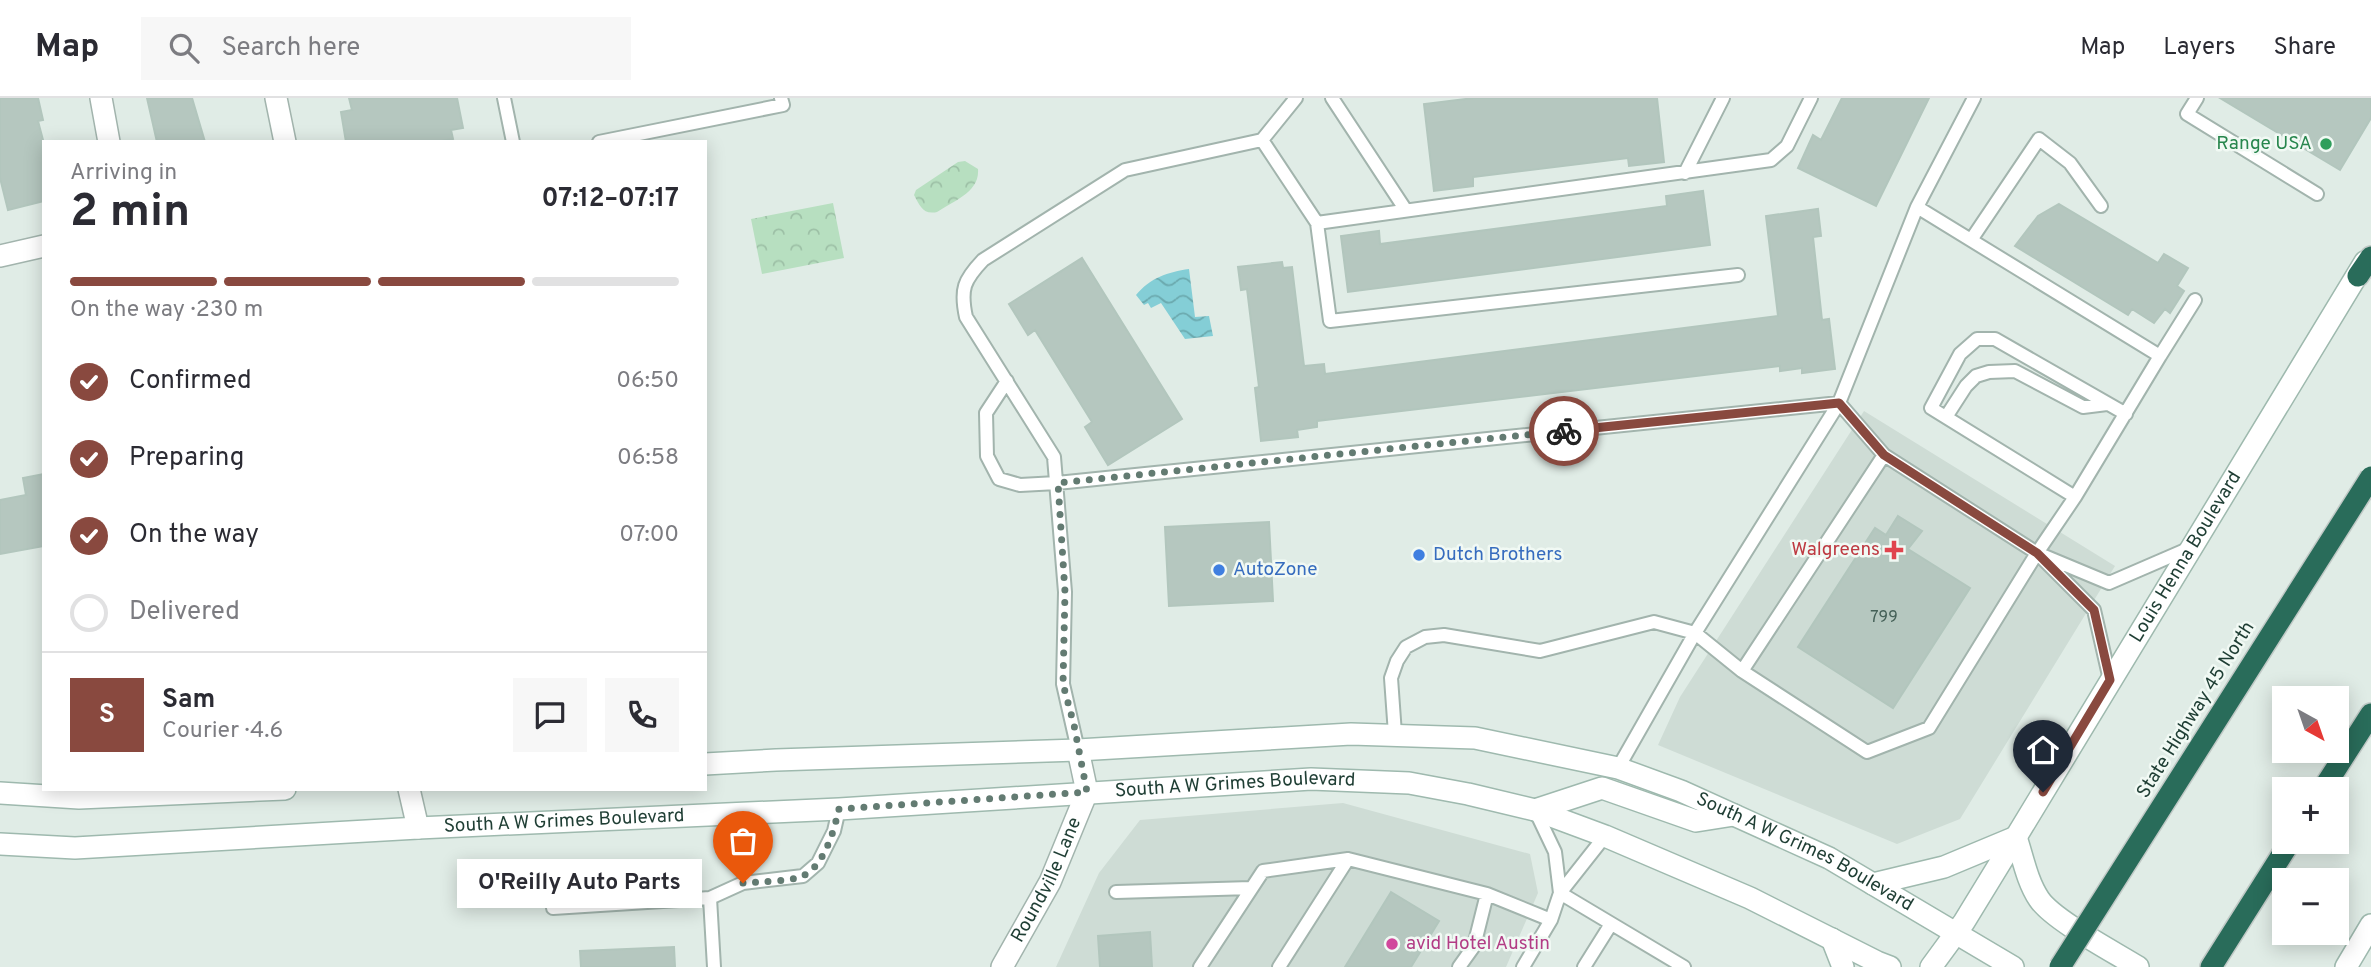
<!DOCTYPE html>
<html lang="en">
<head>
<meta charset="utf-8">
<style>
  :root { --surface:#fff; --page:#f7f7f7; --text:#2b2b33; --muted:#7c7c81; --line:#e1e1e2; --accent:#89493f }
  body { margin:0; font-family:Overpass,sans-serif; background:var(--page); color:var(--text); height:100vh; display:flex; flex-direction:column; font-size:26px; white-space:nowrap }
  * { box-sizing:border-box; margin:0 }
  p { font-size:23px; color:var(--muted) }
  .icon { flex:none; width:38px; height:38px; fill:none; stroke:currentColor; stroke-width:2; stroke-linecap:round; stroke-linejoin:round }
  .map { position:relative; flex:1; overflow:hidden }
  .side { position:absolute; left:42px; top:42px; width:665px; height:651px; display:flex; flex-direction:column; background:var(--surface); border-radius:0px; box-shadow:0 4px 18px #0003 }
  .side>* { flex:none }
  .needle { width:46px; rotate:140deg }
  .buttons { position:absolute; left:2272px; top:588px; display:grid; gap:14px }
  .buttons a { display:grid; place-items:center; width:77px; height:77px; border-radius:0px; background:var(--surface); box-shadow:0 4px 18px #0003; font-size:35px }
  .pin { position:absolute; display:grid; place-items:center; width:60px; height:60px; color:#fff; margin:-72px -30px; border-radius:50% 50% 50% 0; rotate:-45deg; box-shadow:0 0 7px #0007 }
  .pin .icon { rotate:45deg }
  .courier { position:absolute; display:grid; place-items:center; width:70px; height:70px; margin:-35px; border:5px solid #89493f; border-radius:50%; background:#fff; color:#222; box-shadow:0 2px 9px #0007 }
  .bubble { position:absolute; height:49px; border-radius:0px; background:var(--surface); box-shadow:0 4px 18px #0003; font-size:23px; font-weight:700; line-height:49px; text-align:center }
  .head em { font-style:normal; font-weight:700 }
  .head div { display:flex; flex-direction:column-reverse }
  .head { display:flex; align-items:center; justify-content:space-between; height:119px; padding:0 28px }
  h1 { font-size:46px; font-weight:700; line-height:52px }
  .bar { display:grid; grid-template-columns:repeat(4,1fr); gap:10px 7px; align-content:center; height:84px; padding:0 28px }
  .bar i { height:9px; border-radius:5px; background:var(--line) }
  .bar .current { background:var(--accent) }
  .bar p { grid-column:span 4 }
  .line { display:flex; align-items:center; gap:18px; padding:0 28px; border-top:2px solid var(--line) }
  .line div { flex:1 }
  .round { display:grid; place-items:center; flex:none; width:74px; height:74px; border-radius:0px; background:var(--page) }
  ol { padding:0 28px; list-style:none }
  li { display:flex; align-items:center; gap:21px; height:77px }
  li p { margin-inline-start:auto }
  li .icon { padding:7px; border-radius:50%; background:var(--accent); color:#fff; stroke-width:4 }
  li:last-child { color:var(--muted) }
  li i { width:38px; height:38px; border:4px solid var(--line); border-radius:50% }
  header { display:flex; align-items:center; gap:42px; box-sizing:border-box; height:98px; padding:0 35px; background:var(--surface); border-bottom:2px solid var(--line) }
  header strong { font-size:33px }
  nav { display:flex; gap:38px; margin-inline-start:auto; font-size:24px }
  .search { width:490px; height:63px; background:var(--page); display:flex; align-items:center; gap:18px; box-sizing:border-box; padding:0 24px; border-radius:0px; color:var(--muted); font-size:26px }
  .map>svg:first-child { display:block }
  .built { fill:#cedcd5 }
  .park { fill:url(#park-crowns) }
  .water { fill:url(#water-waves) }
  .building { fill:#b5c7bf; stroke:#b2c6bd; stroke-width:2 }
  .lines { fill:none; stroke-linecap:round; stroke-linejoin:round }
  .service-casing { stroke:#a2b4ad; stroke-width:16 }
  .minor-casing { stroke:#a2b4ad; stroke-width:24 }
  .secondary-casing { stroke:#9eb9ae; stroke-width:24 }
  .motorway-casing { stroke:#c0c9c6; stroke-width:24 }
  .service { stroke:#fff; stroke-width:12 }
  .minor { stroke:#fff; stroke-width:21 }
  .secondary { stroke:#fff; stroke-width:21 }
  .motorway { stroke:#296c5a; stroke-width:21 }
  .motorway-bridge-casing { stroke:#c0c9c6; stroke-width:24; stroke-linecap:butt }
  .motorway-bridge { stroke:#296c5a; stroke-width:21 }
  .done { stroke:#637b72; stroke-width:7; stroke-dasharray:0 12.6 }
  .route { stroke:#89493f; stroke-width:9 }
  .leisure-dot { fill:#2e9e5b; stroke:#f1f9f4; stroke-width:2.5 }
  .health-dot { fill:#e0444e; stroke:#f1f9f4; stroke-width:2.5 }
  .shop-dot { fill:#3f7fe0; stroke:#f1f9f4; stroke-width:2.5 }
  .hotel-dot { fill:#d1479c; stroke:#f1f9f4; stroke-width:2.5 }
  .labels { text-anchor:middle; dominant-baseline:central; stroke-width:5; stroke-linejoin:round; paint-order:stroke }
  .number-label { font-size:16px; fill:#446057 }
  .leisure-label { font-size:19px; fill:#27864d; stroke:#f1f9f4; text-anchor:end }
  .health-label { font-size:19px; fill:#be3a42; stroke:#f1f9f4; text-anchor:end }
  .shop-label { font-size:19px; fill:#366cbe; stroke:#f1f9f4; text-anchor:start }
  .street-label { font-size:19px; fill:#1f3e34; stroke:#f1f9f4 }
  .hotel-label { font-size:19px; fill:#b23c85; stroke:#f1f9f4; text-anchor:start }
</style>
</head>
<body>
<header>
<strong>Map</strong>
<div class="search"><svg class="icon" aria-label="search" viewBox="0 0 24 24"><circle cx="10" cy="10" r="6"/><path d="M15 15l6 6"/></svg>Search here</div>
<nav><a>Map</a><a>Layers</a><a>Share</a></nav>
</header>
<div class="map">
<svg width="2371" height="869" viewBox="0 0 2371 869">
  <defs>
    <pattern id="park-crowns" width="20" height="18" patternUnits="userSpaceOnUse" patternTransform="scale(1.75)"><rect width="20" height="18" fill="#b7dfc0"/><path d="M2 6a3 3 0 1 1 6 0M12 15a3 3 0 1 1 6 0" fill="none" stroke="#9dc0a6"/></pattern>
    <pattern id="water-waves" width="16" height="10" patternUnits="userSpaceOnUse" patternTransform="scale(1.75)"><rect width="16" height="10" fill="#84ced6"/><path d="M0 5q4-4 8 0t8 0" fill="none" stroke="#6ba9ae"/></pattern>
  </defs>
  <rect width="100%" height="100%" fill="#e0ece6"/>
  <!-- built -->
  <path class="built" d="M1864,313L2115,468L1960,721L1897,746L1658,647L1680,599Z
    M1343,705L1530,756L1538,795L1506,869H1056L1099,775L1140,722Z"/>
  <!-- park -->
  <path class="park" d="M965,63L978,71C980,94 953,103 937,114C923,117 920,108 914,97L916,92L958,64Z
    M833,105L844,160L762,176L751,121Z"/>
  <!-- water -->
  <path class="water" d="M1189,171L1195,219L1209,218L1213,238L1185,241L1161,205L1151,210L1148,205L1144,207L1136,197C1150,180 1168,174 1189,171Z"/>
  <!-- building -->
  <path class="building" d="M0,0H38L43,22L38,23L44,46V103L8,112L0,80Z
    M147,0H192L205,44H157Z
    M349,0H457L463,30L451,32L453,41L436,44H346L341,14L352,12Z
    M1474,0H1657L1664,64L1629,68L1628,60L1473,79V88L1434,93L1424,6Z
    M1842,0H1929L1876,108L1798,70L1813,37L1821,42Z
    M2220,0H2371V20L2340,72Z
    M1703,93L1710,147L1348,194L1341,138L1379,133L1380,146L1667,108L1666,98Z
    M2059,106L2158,165L2164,156L2188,170L2177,188L2184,193L2170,215L2165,211L2154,225L2132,211L2128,217L2015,148L2038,118Z
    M1818,111L1821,138L1813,139L1822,222L1829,221L1835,271L1802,275V270L1780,273V268L1317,323V329L1297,332L1298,339L1261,343L1255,290L1259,289L1247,191L1241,192L1238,169L1282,164L1283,170L1292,169L1304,268L1324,266L1325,276L1778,218L1766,118Z
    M1082,160L1182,321L1108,367L1085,329L1092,324L1035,232L1028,237L1009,206Z
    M44,376V448L0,456V402L26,397L23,380Z
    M1898,418L1922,433L1908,451L1970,490L1893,610L1798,549L1875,430L1886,437Z
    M1269,424L1273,503L1169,508L1165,429Z
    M1391,794L1439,823L1411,869H1345Z
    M1150,834L1152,869H1100L1098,838Z
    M674,849L675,869H581L580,853Z"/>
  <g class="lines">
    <defs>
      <path id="service" d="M504,0L513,44
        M1332,0L1405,111
        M1974,0L1917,109L2160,258L2075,399L2037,455
        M2197,0L2187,16L2317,96
        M1262,42L1296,0
        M599,44L783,7L781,0
        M1685,75L1723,0
        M1317,125L1771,62L1787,48L1811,0
        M1971,142L2039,41L2070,65L2101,108
        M2160,258L2195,202
        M1007,283L986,315L987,358L999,381L1020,387L1057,385L1839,305L1917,109
        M1946,319L1966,288L1976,278L1989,274L2015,273L2083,309L2107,306
        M2075,399L1931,310L1960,256L1977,241H1995L2126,316
        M2110,582L2094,512L2037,455L2109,485L2190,450
        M1395,636L1391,580L1397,563L1406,549L1425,539L1444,537L1540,553L1654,524L1695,535L1742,573L1867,654L1929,630L2037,455L1884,357L1742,573
        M1078,652L1063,586L1065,494L1054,359L966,219C960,191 964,182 983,162L1125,72L1262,42L1317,125L1330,223L1738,177
        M1618,670L1695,535L1839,305L1884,357
        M1535,712L1555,754L1560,795
        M1116,794L1251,790
        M1560,795L1684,869
        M710,800L714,869
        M553,810L710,800L743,785L803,778L818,765L834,733L839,711
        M1200,869L1263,773L1348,761L1487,796L1551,822
        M1279,869L1348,761
        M1459,869L1474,848L1487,796
        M1523,869L1551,822L1560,795L1605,738
        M1584,869L1611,826"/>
      <g id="minor">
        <path d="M101,0L109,44"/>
        <path d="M276,0L285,44"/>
        <path d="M0,158L44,148"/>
        <path d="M409,691L418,730"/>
        <path id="s1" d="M1002,869L1050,784L1087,694L1078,652"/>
      </g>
      <g id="secondary">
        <path id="s2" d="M705,666L776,662L1078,652L1351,636L1475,640L1618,670L1681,693L1829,760L2013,869"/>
        <path d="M0,695L79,700L285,691"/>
        <path d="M1535,712L1602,690L1696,723L1734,717"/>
        <path d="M2016,739C2023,760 2027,783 2039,801C2053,822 2114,854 2138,869"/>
        <path id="s3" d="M0,746L75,750L418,730L839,711L1311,681L1409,685L1468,696L1535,712L1605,738L1750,800L1877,864L1890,869"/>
        <path d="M1873,786L1944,769L2016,739"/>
        <path d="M1832,841L1843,869"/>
        <path id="s4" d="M1931,869L1964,824L2016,739L2365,164"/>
        <path d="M2346,869L2371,827"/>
      </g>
      <path id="motorway" d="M2358,178L2371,159
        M2323,691L2371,616
        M2211,869L2290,744"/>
    </defs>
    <!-- service casing -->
    <use href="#service" class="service-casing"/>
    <!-- minor casing -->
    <use href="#minor" class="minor-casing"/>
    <!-- secondary casing -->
    <use href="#secondary" class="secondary-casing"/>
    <!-- motorway casing -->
    <use href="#motorway" class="motorway-casing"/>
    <!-- service -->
    <use href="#service" class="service"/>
    <!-- minor -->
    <use href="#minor" class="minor"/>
    <!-- secondary -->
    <use href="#secondary" class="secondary"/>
    <!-- motorway -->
    <use href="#motorway" class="motorway"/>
    <defs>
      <path id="motorway-bridge" d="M2060,869L2371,379"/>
    </defs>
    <!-- motorway-bridge casing -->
    <use href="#motorway-bridge" class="motorway-bridge-casing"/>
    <!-- motorway-bridge -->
    <use href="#motorway-bridge" class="motorway-bridge"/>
  </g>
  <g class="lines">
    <!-- done -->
    <path class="done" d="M743,785C756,784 794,783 803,778C825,767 834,732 839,711L1087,694L1074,627L1063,586L1065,494L1058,385L1564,333"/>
    <!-- route -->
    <path class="route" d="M1564,333L1839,305L1884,357L2037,455L2094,512L2110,582L2043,694"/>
  </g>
  <!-- markers -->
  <circle class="leisure-dot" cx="2326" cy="46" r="7"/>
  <path class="health-dot" d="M1890.5 441.5h7v7h7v7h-7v7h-7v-7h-7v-7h7z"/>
  <g class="shop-dot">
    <circle cx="1419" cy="457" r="7"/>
    <circle cx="1219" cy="472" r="7"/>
  </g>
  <circle class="hotel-dot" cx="1392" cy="846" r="7"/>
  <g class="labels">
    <!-- number labels -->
    <g class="number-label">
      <text x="1884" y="520">799</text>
    </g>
    <!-- leisure labels -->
    <g class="leisure-label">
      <text x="2312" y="46">Range USA</text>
    </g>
    <!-- health labels -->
    <g class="health-label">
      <text x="1880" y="452">Walgreens</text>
    </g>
    <!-- shop labels -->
    <g class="shop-label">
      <text x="1433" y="457">Dutch Brothers</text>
      <text x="1233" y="472">AutoZone</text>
    </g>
    <!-- street labels -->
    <g class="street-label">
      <text stroke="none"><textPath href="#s4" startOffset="483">Louis Henna Boulevard</textPath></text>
      <text transform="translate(2196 612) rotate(-58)">State Highway 45 North</text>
      <text stroke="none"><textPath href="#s3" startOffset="1237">South A W Grimes Boulevard</textPath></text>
      <text stroke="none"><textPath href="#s3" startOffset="565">South A W Grimes Boulevard</textPath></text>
      <text stroke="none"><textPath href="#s2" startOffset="1122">South A W Grimes Boulevard</textPath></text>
      <text stroke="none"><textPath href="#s1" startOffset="98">Roundville Lane</textPath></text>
    </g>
    <!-- hotel labels -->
    <g class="hotel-label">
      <text x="1406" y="846">avid Hotel Austin</text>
    </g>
  </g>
</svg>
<div class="buttons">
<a><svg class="needle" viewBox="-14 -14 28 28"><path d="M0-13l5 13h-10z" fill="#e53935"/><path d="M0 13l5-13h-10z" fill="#7c7c81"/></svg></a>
<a>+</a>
<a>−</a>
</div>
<div class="pin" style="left:743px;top:785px;background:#ea580c"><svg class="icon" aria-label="bag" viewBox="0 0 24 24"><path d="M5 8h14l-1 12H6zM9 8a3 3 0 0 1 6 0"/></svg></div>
<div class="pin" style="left:2043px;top:694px;background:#1f2937"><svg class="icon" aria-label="home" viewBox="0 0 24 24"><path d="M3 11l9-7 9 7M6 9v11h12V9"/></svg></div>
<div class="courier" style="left:1564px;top:333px"><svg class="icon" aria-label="bike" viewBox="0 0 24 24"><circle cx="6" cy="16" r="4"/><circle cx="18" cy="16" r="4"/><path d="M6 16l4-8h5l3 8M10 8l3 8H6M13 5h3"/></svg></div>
<div class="bubble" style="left:457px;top:761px;width:245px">O'Reilly Auto Parts</div>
<section class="side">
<div class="head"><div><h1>2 min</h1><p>Arriving in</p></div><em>07:12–07:17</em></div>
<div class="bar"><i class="current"></i><i class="current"></i><i class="current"></i><i></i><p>On the way · 230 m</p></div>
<ol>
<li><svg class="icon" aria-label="check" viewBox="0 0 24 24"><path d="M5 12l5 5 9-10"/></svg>Confirmed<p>06:50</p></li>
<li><svg class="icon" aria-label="check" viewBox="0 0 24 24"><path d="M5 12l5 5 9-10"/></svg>Preparing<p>06:58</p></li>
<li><svg class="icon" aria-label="check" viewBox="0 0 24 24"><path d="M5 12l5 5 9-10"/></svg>On the way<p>07:00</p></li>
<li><i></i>Delivered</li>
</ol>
<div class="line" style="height:126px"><b class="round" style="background:var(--accent);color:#fff">S</b><div><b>Sam</b><p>Courier · 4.6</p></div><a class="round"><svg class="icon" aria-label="chat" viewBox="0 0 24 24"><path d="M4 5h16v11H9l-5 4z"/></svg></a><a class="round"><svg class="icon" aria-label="phone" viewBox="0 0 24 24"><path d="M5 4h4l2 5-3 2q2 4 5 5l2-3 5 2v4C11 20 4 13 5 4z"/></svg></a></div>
</section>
</div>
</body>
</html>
